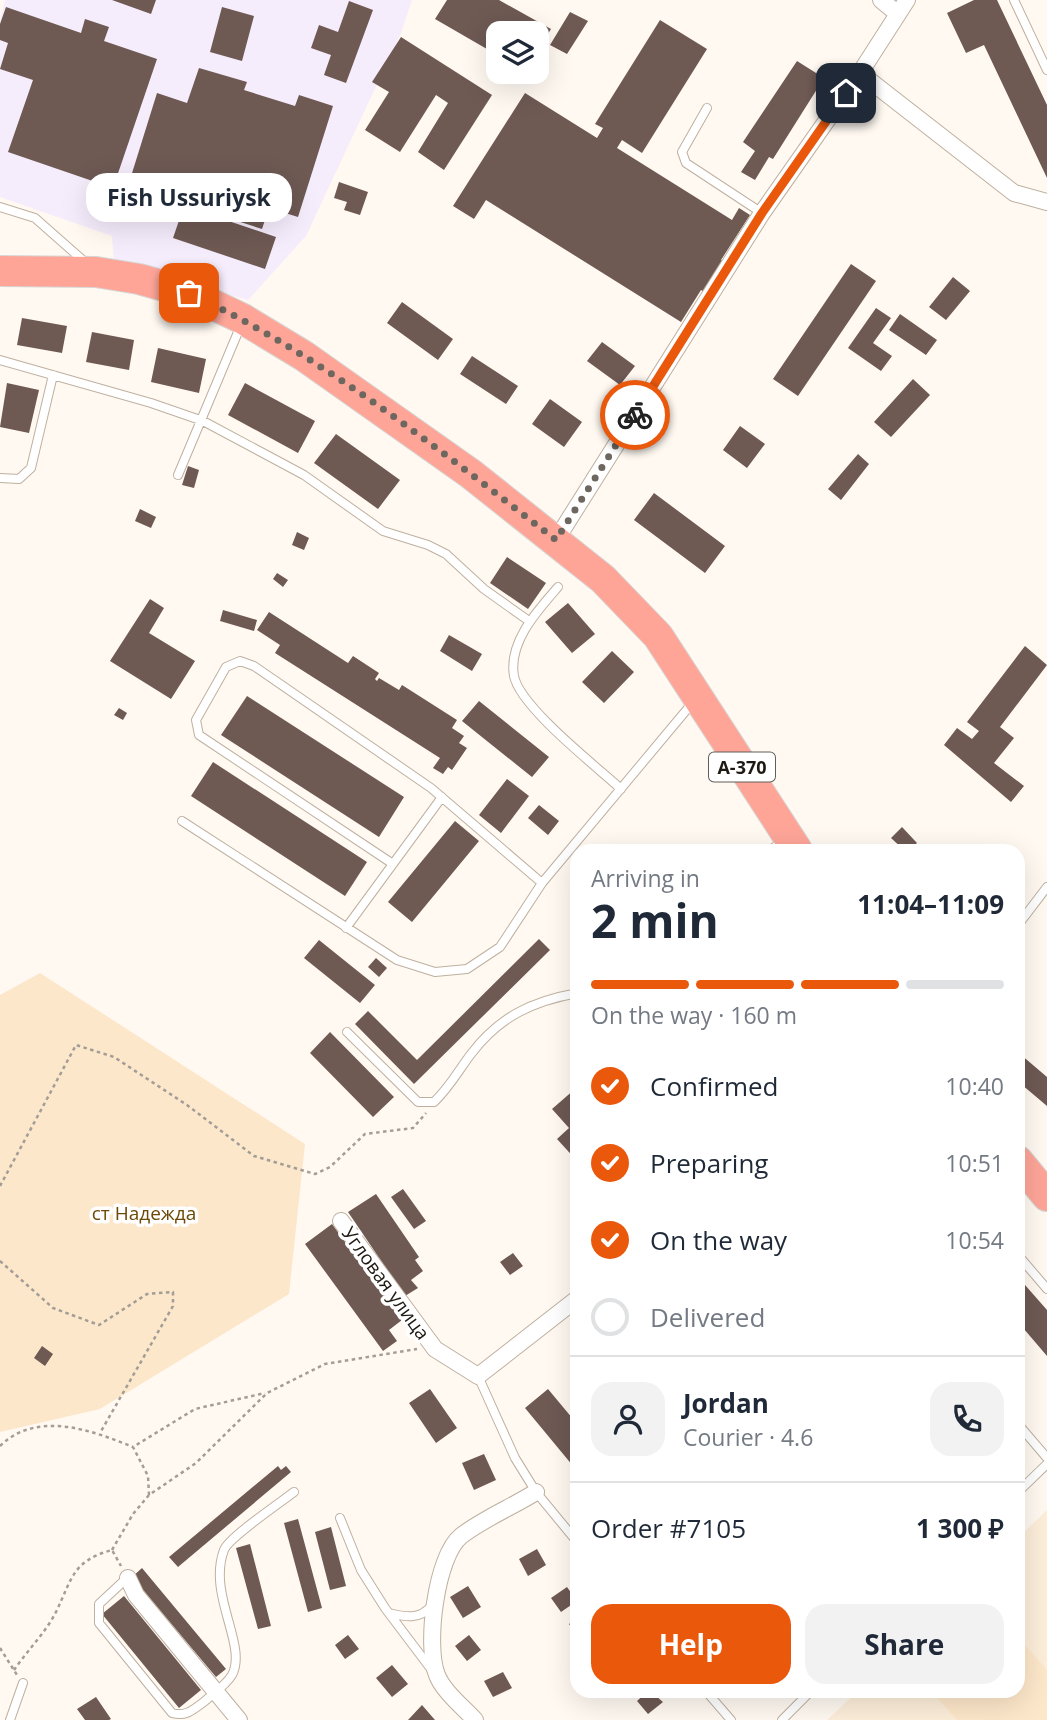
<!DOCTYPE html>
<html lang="en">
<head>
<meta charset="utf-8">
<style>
  :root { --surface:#fff; --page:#f2f2f3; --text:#1f2937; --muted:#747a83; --line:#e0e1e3; --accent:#ea580c }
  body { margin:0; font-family:"Open Sans",sans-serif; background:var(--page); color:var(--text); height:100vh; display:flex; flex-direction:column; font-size:26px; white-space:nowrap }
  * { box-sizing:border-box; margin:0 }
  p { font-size:23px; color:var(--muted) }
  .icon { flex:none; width:38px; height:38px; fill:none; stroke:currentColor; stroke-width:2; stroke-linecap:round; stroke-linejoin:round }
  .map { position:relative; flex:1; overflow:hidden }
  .panel { position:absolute; left:570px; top:844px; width:455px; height:854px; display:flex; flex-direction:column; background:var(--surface); border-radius:21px; box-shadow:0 7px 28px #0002 }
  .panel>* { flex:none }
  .controls { position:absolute; left:486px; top:21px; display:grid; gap:14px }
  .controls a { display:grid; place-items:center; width:63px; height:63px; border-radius:14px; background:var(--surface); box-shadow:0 7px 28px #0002; font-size:35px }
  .pin { position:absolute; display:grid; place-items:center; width:60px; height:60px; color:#fff; margin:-30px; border-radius:14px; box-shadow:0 4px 10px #0006 }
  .courier { position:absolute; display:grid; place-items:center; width:70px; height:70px; margin:-35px; border:5px solid #ea580c; border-radius:50%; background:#fff; color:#222; box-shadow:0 2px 9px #0007 }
  .bubble { position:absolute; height:49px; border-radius:21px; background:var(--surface); box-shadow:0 7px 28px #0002; font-size:23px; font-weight:700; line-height:49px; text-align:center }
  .headline em { font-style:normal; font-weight:700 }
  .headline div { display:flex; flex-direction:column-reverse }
  .headline { display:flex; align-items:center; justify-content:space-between; height:119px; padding:0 21px }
  h1 { font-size:46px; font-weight:700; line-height:52px }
  .bar { display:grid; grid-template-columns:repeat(4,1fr); gap:10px 7px; align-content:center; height:84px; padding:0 21px }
  .bar i { height:9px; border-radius:5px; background:var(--line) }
  .bar .current { background:var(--accent) }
  .bar p { grid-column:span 4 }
  .line { display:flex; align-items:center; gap:18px; padding:0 21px; border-top:2px solid var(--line) }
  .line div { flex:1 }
  .round { display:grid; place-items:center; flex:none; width:74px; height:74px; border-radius:21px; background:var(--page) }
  ol { padding:0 21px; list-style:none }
  li { display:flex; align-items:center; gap:21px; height:77px }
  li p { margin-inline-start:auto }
  li .icon { padding:7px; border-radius:50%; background:var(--accent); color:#fff; stroke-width:4 }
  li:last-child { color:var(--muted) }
  li i { width:38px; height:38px; border:4px solid var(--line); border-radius:50% }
  .button { display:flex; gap:14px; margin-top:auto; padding:14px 21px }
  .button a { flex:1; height:80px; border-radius:21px; background:var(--accent); color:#fff; font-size:28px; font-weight:700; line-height:80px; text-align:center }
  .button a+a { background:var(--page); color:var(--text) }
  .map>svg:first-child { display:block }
  .industrial { fill:#f5ecfc }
  .built { fill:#fdeeda }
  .green { fill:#fde7ca }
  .building { fill:#6e5953 }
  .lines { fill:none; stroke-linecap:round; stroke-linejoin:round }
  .lane-casing { stroke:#beb09f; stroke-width:10 }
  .street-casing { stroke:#beb09f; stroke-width:18 }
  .highway-casing { stroke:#d6d6d4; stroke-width:32 }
  .path { stroke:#a29d96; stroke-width:2.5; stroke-dasharray:3.5 3.5; stroke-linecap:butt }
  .lane { stroke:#fff; stroke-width:8 }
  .street { stroke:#fff; stroke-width:16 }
  .highway { stroke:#fea598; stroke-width:30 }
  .done { stroke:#6d6760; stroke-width:7; stroke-dasharray:0 12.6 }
  .route { stroke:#ea580c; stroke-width:9 }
  .labels { text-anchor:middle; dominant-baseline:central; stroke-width:7; stroke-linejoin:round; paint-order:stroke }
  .shield { fill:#fff; stroke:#625e59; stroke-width:2 }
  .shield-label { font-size:18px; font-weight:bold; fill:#1e1912 }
  .park-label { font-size:19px; fill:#6d4908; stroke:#fff }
  .street-label { font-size:19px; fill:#1e1912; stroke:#fff }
</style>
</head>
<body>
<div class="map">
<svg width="1047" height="1720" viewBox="0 0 1047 1720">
  <rect width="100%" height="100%" fill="#fff9f2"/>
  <!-- industrial -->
  <path class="industrial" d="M5,0H412L401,33L306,236L248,300L114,262L112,236L0,197V22Z"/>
  <!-- built -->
  <path class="built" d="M1047,1510V1720H827L858,1691L1018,1690L1019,1537Z"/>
  <!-- green -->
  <path class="green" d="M40,973L305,1144L289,1294L100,1409L0,1432V995Z
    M1019,1638L1047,1670V1720H957L931,1691L1018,1690Z"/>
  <!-- building -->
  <path class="building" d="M112,0H156L151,14Z
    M447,0H499L551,29L537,52V33H499V56L435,19Z
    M974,0H997L1047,105V178L984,45L966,53L947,13Z
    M349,1L373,10L346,83L324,75L331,55L311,48L319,25L338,32Z
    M6,7L81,33L85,19L109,27L104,41L157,59L113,188L8,152L33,80L0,69L8,43L0,40V24Z
    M222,7L254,16L242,61L210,52Z
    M570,12L588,21L567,54L550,45Z
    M660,20L707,49L642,153L622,140L617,148L732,220L739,208L750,215L721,260L726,263L707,294L701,290L681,322L486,200L474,219L453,206L525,93L597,138L603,128L595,124Z
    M401,37L492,95L444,170L418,152L448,103L436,95L400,152L365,130L389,92L372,82Z
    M797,61L824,78L773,159L769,157L755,180L741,172L755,151L743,142Z
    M199,68L247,82L244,90L295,106L299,95L333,106L298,217L269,208L262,229L128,186L157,93L187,103Z
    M339,182L368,192L360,215L344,210L347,202L334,198Z
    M184,206L276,237L265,269L173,238Z
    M851,264L876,281L798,396L773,379Z
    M953,277L970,291L946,320L929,307Z
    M402,302L453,339L438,360L387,323Z
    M876,308L891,318L873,343L892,356L881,371L848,348Z
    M900,314L937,340L926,355L889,330Z
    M22,318L67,326L62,353L17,345Z
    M92,332L134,340L129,370L86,362Z
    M602,342L635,366L620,385L587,361Z
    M158,348L206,359L199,393L151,382Z
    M472,356L518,386L506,404L460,374Z
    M913,379L930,395L891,437L874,422Z
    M7,383L39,390L29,433L0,427Z
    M245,383L315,421L298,453L228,415Z
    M550,399L582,422L564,447L532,424Z
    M740,426L765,444L747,468L723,450Z
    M336,434L400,480L378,509L314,463Z
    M858,454L869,464L841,500L828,489Z
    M188,466L199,470L194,488L182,485Z
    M654,493L725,546L705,573L634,520Z
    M140,509L156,517L151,528L135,521Z
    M297,532L309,538L304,550L292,545Z
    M507,557L546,583L528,609L490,583Z
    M277,573L288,580L283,587L273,579Z
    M150,599L164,608L149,633L195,661L171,699L110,661Z
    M568,603L595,634L572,653L545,622Z
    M223,610L257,620L254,631L220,621Z
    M269,612L348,663L353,656L379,673L375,679L377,681L379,678L399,690L402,685L457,720L452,728L464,736L459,743L467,748L452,770L448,767L443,774L433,768L440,758L275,653L280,645L257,630Z
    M449,635L482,654L472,671L440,651Z
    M1025,646L1047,665L1000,727L1014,738L994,763L1024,786L1011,802L944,745L957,728L972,739L979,731L967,722Z
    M612,651L634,672L604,703L582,682Z
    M247,696L404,797L379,837L221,735Z
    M479,701L549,757L532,777L462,721Z
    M119,708L127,713L123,720L114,715Z
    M213,762L367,862L345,896L191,796Z
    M507,779L529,796L501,833L479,815Z
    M539,805L559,821L548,835L528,818Z
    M455,821L479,841L412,922L388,902Z
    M902,827L917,843L909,850H904L891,838Z
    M539,939L550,950L414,1084L355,1024L368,1011L417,1060Z
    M319,940L375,985L360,1003L304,958Z
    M376,958L387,968L379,977L368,967Z
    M330,1032L394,1097L373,1117L310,1053Z
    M1020,1054L1047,1077V1106L1021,1084L1018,1086Z
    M575,1089L578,1092V1162L557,1139L569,1128L552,1109Z
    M403,1189L426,1221L414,1229L391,1197Z
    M376,1194L419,1257L415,1260L423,1271L411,1280L418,1288L405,1296L348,1212Z
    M332,1224L402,1320L389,1330L397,1341L383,1351L305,1244Z
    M513,1253L523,1266L510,1275L500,1262Z
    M1018,1277L1047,1310V1356L1018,1322Z
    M42,1346L53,1354L45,1366L34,1358Z
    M430,1389L457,1428L436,1443L409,1403Z
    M548,1389L578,1425V1472L525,1408Z
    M484,1454L496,1480L474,1490L462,1463Z
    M278,1466L281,1470L286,1466L291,1472L178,1567L169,1557Z
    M298,1519L322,1608L308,1612L284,1523Z
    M331,1527L346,1586L330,1590L315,1532Z
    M250,1544L271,1626L258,1629L236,1548Z
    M537,1549L546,1565L528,1576L519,1559Z
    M142,1568L226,1669L216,1677L132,1577Z
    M468,1586L481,1607L463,1618L450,1597Z
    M567,1587L577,1601L561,1612L551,1598Z
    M124,1596L201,1690L179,1708L102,1614Z
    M578,1618V1636L569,1624Z
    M348,1635L359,1649L345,1659L335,1645Z
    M469,1635L481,1650L467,1661L455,1646Z
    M392,1665L408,1684L392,1697L376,1678Z
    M503,1672L512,1688L493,1697L484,1681Z
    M649,1690L663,1702L648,1714L637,1701Z
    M96,1697L111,1719L109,1720H85L77,1709Z
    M422,1705L435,1720H408Z"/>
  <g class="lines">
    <defs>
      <path id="lane" d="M1014,0L1047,70
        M707,108L682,152L686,163L762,213
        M0,207L35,218L86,263
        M0,360L151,403L203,421L304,475L383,531L428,545L446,554L484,589L529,621
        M178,475L241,325
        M0,478L19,479L31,468L53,375
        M558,587C538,610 508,642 514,676C520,707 596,766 621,789
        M182,821L397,960L435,972L467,969L500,947L542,883L694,701
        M771,850L783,840
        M393,864L199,735L196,720L226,667L240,661L254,666L431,788L542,883
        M1018,925L1047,887
        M346,928L442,797
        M347,1032L418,1102H434C450,1087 458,1071 471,1054C499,1017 532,1001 578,993
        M1018,1255L1047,1289
        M478,1376L515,1458L536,1492L578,1543
        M1018,1424L1047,1458
        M1018,1492L1047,1464
        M340,1518L361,1570L385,1608L431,1669
        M127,1578L99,1604V1623L172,1713C186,1717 193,1710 205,1701C213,1694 226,1685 232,1675C248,1645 207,1595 224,1550C228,1538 281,1502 294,1492
        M389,1613C405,1617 420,1620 431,1606
        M705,1690L731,1720
        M10,1720L23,1683
        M782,1720L812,1690"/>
      <path id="street" d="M881,0L898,14
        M860,73L907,0
        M556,540L762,213L860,73L1014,193L1047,202
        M341,1221L435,1349L478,1376L578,1298
        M128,1578L136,1595L239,1720
        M475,1720C463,1707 443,1691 437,1675C425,1646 436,1556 461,1536C483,1519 512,1507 536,1492"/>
      <path id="highway" d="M0,271L96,272L139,279L189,293L243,319L304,356L471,474L603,579L658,636L797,850
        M1018,1161L1047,1196"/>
    </defs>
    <!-- lane casing -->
    <use href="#lane" class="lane-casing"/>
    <!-- street casing -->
    <use href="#street" class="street-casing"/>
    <!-- highway casing -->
    <use href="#highway" class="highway-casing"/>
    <!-- path -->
    <path class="path" d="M0,1186L76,1045L114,1057L187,1105L254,1156L315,1174L330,1167L365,1134L413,1128L426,1113
      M0,1261L53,1308L99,1325L147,1294L173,1292V1306L100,1433
      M0,1446C37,1410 91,1430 133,1447
      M149,1495L148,1476L133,1447L195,1409L265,1393
      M112,1550L133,1514L149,1495L196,1463L267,1393L325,1364L417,1349
      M0,1648L17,1675
      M14,1670C27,1651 46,1632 56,1612C72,1579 72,1561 112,1550L121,1566"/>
    <!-- lane -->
    <use href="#lane" class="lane"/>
    <!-- street -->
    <use href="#street" class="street"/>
    <!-- highway -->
    <use href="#highway" class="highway"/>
  </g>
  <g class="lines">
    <!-- done -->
    <path class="done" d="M189,293C323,356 440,450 556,540L635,415"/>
    <!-- route -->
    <path class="route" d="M635,415L762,213L846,93"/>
  </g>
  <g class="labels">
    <!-- shield labels -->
    <rect class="shield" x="709" y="752.5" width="66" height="29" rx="5"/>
    <g class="shield-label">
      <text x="742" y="767">А-370</text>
    </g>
    <!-- park labels -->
    <g class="park-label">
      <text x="144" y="1213">ст Надежда</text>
    </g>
    <!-- street labels -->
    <g class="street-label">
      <text transform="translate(386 1283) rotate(54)">Угловая улица</text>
    </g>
  </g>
</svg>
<div class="controls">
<a><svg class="icon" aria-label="layers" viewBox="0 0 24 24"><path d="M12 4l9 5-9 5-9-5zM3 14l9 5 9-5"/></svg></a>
</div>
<div class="pin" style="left:189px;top:293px;background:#ea580c"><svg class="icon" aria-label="bag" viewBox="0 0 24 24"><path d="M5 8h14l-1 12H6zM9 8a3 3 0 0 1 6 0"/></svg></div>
<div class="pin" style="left:846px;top:93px;background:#1f2937"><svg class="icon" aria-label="home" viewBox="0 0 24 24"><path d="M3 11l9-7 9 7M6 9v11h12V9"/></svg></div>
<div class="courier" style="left:635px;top:415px"><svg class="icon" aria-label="bike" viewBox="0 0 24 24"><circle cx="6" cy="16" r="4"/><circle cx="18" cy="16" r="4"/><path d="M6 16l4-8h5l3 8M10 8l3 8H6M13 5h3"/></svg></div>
<div class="bubble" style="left:86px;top:173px;width:206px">Fish Ussuriysk</div>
<section class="panel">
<div class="headline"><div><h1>2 min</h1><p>Arriving in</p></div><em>11:04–11:09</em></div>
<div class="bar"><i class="current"></i><i class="current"></i><i class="current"></i><i></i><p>On the way · 160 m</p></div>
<ol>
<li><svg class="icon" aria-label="check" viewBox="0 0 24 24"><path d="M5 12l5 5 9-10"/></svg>Confirmed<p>10:40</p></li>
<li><svg class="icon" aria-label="check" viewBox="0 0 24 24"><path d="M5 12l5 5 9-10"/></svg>Preparing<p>10:51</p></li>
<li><svg class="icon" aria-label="check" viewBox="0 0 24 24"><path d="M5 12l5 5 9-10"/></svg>On the way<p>10:54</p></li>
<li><i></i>Delivered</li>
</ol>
<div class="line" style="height:126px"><a class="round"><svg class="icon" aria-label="person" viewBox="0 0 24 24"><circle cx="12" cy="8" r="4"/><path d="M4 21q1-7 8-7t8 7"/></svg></a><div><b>Jordan</b><p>Courier · 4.6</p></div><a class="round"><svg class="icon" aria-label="phone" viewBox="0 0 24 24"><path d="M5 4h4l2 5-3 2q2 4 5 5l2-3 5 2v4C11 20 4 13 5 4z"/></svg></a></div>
<div class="line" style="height:91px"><div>Order #7105</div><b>1 300 ₽</b></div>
<div class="button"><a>Help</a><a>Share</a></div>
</section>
</div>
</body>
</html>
